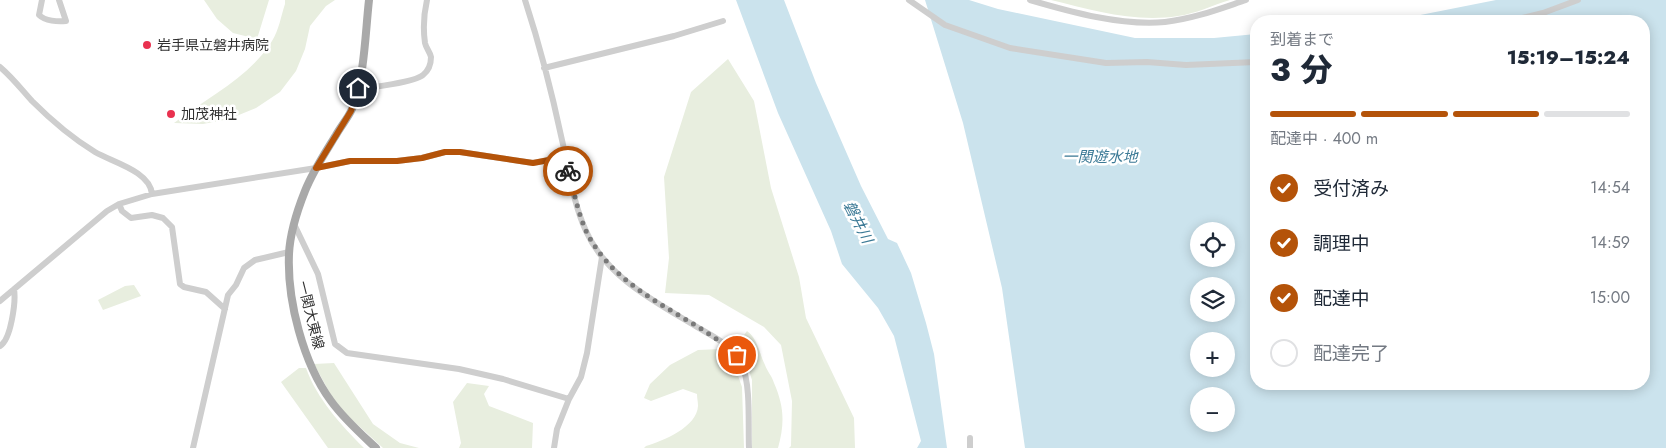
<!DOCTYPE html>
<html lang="ja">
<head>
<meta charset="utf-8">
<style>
  :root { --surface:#fff; --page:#f2f2f3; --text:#1f2937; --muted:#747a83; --line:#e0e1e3; --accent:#b45309 }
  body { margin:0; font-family:Jost,"Noto Sans JP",sans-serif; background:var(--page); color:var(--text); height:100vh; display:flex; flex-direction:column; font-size:19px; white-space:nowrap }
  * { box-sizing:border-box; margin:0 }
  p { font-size:16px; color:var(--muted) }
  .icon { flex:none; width:28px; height:28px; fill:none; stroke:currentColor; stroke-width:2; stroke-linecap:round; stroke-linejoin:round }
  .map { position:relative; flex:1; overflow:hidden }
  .drawer { position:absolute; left:1250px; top:15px; width:400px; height:375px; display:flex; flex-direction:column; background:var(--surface); border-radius:20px; box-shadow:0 2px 12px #0003 }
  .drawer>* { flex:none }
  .controls { position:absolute; left:1190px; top:222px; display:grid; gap:10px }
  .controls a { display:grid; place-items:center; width:45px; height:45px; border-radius:50%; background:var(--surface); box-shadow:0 2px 12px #0003; font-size:25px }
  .pin { position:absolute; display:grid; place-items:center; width:42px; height:42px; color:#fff; margin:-21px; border:2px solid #fff; border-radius:50%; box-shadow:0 1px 5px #0007 }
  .courier { position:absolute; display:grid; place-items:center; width:50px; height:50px; margin:-25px; border:4px solid #b45309; border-radius:50%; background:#fff; color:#222; box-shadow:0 1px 6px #0007 }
  .headline em { font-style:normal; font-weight:800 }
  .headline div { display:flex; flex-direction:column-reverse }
  .headline { display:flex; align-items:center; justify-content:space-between; height:85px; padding:0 20px }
  h1 { font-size:32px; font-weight:800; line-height:38px }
  .bar { display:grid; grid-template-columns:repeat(4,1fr); gap:8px 5px; align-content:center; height:60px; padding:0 20px }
  .bar i { height:6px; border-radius:4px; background:var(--line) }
  .bar .selected { background:var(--accent) }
  .bar p { grid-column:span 4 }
  ol { padding:0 20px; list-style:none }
  li { display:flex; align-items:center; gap:15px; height:55px }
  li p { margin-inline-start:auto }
  li .icon { padding:5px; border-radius:50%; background:var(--accent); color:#fff; stroke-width:4 }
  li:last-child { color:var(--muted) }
  li i { width:28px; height:28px; border:2px solid var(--line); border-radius:50% }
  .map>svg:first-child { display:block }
  .green { fill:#e8eedf }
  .water { fill:#cbe3ed; fill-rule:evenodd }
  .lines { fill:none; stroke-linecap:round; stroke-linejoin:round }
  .minor { stroke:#cecece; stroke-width:6 }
  .major { stroke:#a9a9a9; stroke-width:8 }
  .done { stroke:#797979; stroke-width:5; stroke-dasharray:0 9 }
  .route { stroke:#b45309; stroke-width:6 }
  .poi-dot { fill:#e9314f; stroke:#fff; stroke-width:2 }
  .labels { text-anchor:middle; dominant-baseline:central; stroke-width:5; stroke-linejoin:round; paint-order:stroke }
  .poi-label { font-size:14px; fill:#313131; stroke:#fff; text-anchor:start }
  .street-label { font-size:14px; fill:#313131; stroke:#fff }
  .water-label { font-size:15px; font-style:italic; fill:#3c7a96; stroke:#fff }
</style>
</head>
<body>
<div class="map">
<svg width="1666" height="448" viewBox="0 0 1666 448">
  <rect width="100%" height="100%" fill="#fff"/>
  <!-- green -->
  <path class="green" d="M204,0H269L257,39L233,33L217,19Z
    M285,0H335L326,6L310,26L305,49L296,71L280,92L256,108L229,119L203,124L174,123C209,96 249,78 272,41C279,30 281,16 285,4Z
    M1051,0H1230C1213,5 1195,14 1178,16C1135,23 1092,10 1051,0Z
    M728,59L754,101L771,188L799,277L806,318L854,418L855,448H789L791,446L792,401L781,345L764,327L709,295L665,293L669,258L664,177L691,92Z
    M134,285L141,296L103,310L98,300L125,286Z
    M747,331C758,339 759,353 765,365C767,371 772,376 774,383C784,406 785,423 778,448H752V380L746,361L736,346Z
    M721,349L734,364L742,387L744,448H644L646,446C663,441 697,427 698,406C698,402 697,398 697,394L683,389L651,401L644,398L650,384L670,365L698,350Z
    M334,363L373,424L400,443L419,448H383L337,406L314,364Z
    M299,368H306C317,399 341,425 364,448H328L281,382Z
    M467,383L489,386L484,394L489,406L533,423L532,448H459L461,443L453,402Z"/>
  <!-- water -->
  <path class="water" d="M736,0H784L816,83L861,186L888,239L897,243L911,273L926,323L934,354L947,448H917L921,441L894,336L878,308L842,264L831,231L778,113Z
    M925,0H969L998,9L1135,38H1214L1256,34V384H1644V21H1390L1496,0H1666V448H1025L1002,288L963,123ZM1199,231H1226V259H1199ZM1199,286H1226V314H1199ZM1199,341H1226V369H1199ZM1199,396H1226V424H1199Z"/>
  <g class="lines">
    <!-- minor -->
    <path class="minor" d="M42,0L39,15C45,21 58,22 66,21L59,0
      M525,0C540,46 552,93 562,140C569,170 573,203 586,231C607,278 656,302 697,327C714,337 734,346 742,365C751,385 748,425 749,448
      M909,0L945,25L1010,48L1106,63L1147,62L1186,65L1256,62
      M1030,0C1071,12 1121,26 1165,22C1193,19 1219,9 1246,0
      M1510,21L1543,13L1578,0
      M0,67C12,77 22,90 32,101C51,120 72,138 95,152C112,162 150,171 152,194
      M544,68L674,36L723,21
      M358,88C371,88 415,82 423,75C428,71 431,64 431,57C430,52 426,48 425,43C423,29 424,13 427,0
      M119,204L122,211L131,218L152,215L163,218L172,227L180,284L184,287L206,292L225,309
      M294,224L318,274L335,344L347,353L459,369L503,379L569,399
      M0,301L107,211L119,204L152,194L316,168L350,161H397L422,158L445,152H460L533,163L565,157
      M0,346C11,340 16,301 14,289
      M970,438V448
      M193,448L228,295L236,285L244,268L255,260L289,252
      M554,448L557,429L569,399L581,377L587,353L602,257"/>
    <!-- major -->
    <path class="major" d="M369,0C365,36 365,74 352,109C348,118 341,126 336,135C325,153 313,171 305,191C297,211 290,232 289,254C287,300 303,363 331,401C344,419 360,433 376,448"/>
  </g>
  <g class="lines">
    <!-- done -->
    <path class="done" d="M568,171C574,191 578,214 587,233C619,295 688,312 737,355"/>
    <!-- route -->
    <path class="route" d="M358,88L351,111L316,168L350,161H397L422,158L445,152H460L533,163L565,157L568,171"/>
  </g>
  <!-- markers -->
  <g class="poi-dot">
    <circle cx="147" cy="45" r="5"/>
    <circle cx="171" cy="114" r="5"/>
  </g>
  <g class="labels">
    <!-- poi labels -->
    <g class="poi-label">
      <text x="157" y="45">岩手県立磐井病院</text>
      <text x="181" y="114">加茂神社</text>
    </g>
    <!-- street labels -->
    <g class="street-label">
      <text transform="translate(311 315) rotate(76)">一関大東線</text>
    </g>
    <!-- water labels -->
    <g class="water-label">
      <text x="1100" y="157">一関遊水地</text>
      <text transform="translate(858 222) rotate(63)">磐井川</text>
    </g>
  </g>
</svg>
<div class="controls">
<a><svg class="icon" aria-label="locate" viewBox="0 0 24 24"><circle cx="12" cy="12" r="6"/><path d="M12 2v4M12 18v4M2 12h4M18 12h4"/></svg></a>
<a><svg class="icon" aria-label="layers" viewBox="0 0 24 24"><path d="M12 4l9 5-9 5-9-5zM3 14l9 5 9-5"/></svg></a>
<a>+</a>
<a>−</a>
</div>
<div class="pin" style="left:737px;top:355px;background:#ea580c"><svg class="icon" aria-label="bag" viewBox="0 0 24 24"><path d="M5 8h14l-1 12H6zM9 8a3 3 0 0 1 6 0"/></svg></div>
<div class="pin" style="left:358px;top:88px;background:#1f2937"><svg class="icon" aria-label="home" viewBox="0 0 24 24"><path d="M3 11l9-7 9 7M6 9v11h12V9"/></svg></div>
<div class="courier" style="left:568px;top:171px"><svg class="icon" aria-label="bike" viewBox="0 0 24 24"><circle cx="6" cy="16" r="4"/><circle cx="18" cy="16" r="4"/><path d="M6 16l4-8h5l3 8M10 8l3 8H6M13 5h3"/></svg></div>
<section class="drawer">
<div class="headline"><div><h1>3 分</h1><p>到着まで</p></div><em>15:19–15:24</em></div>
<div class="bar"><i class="selected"></i><i class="selected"></i><i class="selected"></i><i></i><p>配達中 · 400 m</p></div>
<ol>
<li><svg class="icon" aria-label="check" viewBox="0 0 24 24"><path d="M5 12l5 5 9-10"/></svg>受付済み<p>14:54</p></li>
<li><svg class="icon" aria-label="check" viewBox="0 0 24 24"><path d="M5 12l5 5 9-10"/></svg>調理中<p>14:59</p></li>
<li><svg class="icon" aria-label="check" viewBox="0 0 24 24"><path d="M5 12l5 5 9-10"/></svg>配達中<p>15:00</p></li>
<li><i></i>配達完了</li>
</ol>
</section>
</div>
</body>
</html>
